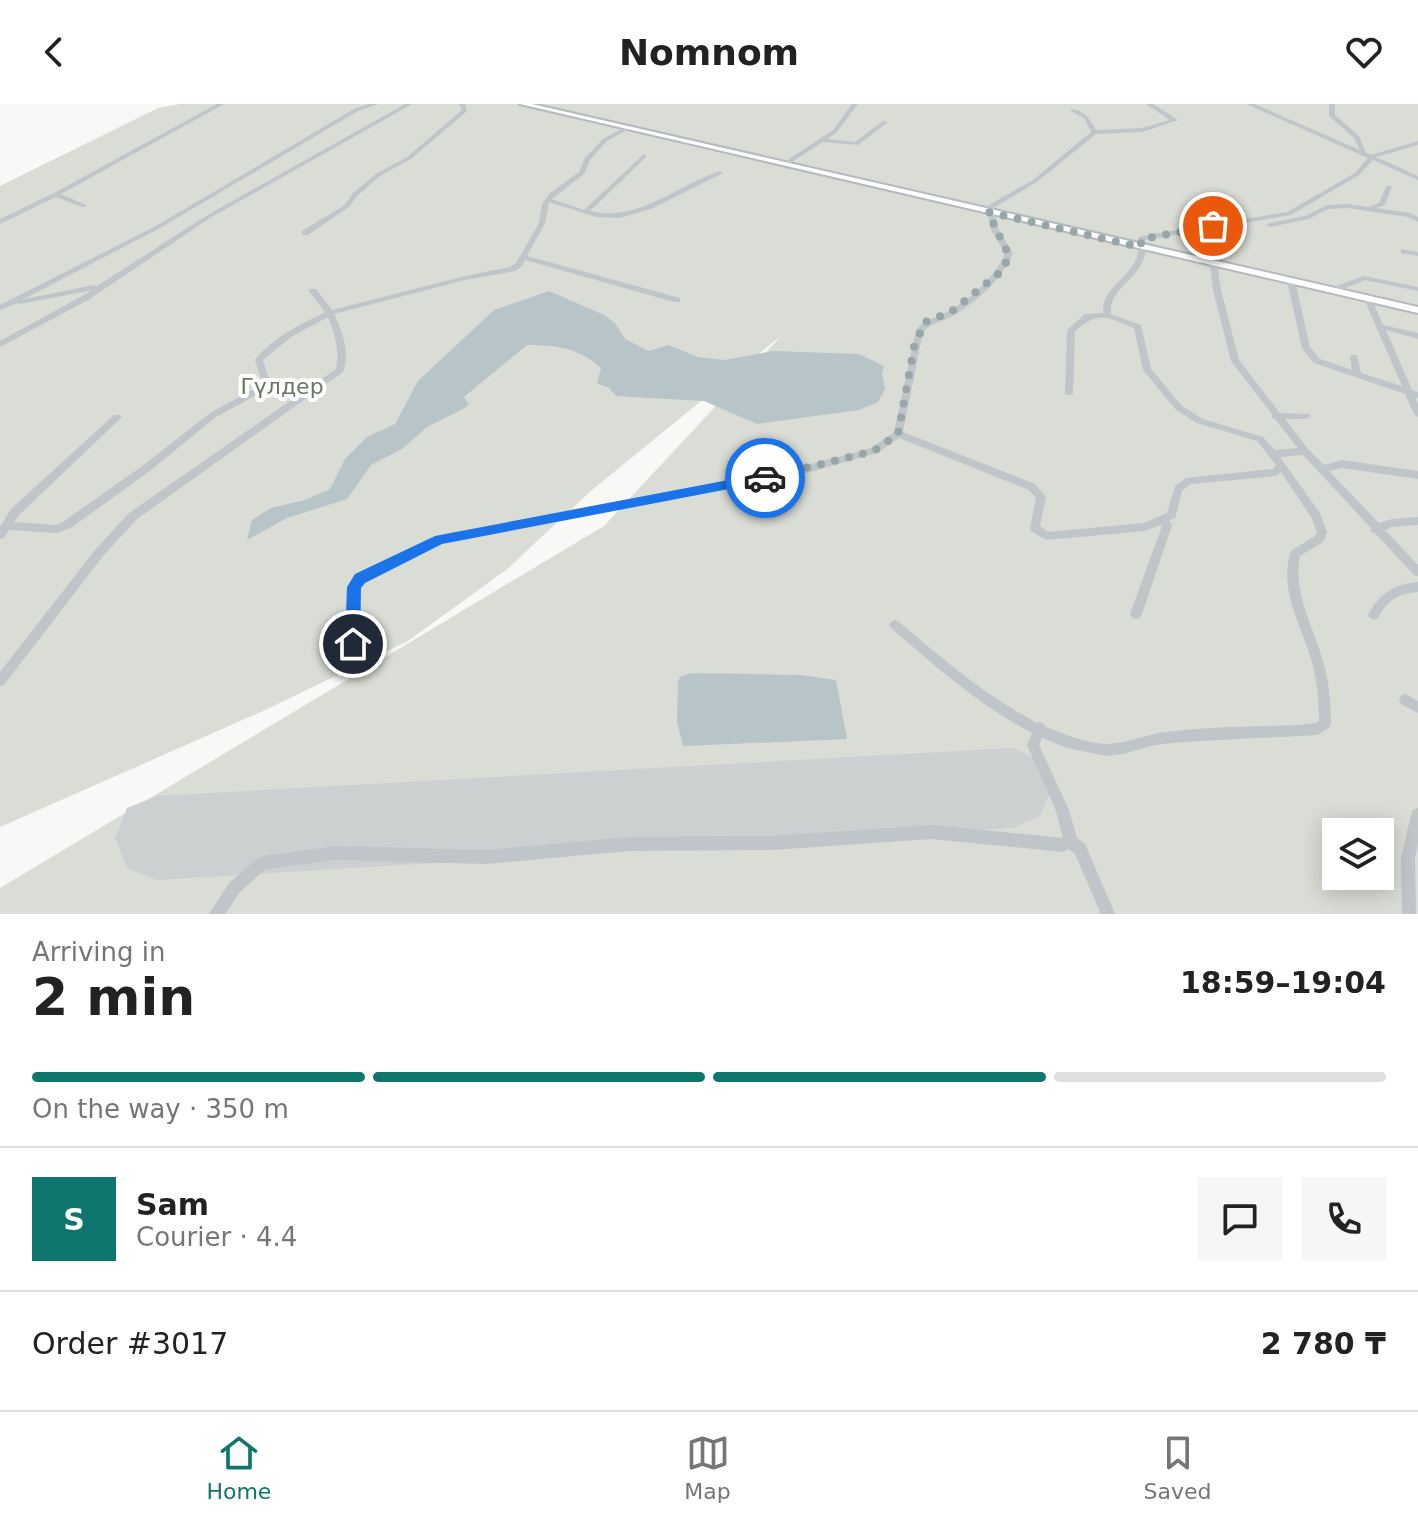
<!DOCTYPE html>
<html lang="en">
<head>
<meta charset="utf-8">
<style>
  :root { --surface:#fff; --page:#f6f6f6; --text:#222; --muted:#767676; --line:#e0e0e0; --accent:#0f766e }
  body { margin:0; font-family:"DejaVu Sans",sans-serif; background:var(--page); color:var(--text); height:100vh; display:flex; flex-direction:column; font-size:30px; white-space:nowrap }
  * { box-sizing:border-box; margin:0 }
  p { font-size:26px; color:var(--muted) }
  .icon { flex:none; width:44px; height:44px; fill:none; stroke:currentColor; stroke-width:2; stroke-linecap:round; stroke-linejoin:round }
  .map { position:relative; height:810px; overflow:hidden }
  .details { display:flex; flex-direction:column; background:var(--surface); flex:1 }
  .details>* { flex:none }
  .buttons { position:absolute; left:1322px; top:714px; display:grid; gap:16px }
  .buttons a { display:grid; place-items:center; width:72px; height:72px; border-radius:0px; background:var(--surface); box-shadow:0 4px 20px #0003; font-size:40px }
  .pin { position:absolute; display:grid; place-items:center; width:68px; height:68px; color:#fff; margin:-34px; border:4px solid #fff; border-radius:50%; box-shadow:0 2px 8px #0007 }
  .courier { position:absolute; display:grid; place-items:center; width:80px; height:80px; margin:-40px; border:6px solid #1a73e8; border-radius:50%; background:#fff; color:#222; box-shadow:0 2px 10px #0007 }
  .headline em { font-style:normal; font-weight:700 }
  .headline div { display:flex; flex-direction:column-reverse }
  .headline { display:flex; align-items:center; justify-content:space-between; height:136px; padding:0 32px }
  h1 { font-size:52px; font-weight:700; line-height:60px }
  .bar { display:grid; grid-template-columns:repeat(4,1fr); gap:12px 8px; align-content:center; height:96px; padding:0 32px }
  .bar i { height:10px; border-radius:6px; background:var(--line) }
  .bar .selected { background:var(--accent) }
  .bar p { grid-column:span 4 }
  .line { display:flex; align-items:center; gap:20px; padding:0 32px; border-top:2px solid var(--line) }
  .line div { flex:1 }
  .round { display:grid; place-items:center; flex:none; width:84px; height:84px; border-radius:0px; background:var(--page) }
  header { display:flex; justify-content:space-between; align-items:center; height:104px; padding:0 32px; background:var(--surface); font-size:36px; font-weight:700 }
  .dock { display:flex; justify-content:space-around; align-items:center; height:112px; border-top:2px solid var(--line); background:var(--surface); font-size:22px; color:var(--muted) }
  .dock a { display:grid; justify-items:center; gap:4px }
  .dock .selected { color:var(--accent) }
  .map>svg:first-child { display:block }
  .green { fill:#d9ddd5; fill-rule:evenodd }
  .water { fill:#b7c5c8 }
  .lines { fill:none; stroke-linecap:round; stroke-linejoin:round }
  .runway { fill:#ccd0d1; fill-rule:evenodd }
  .major-casing { stroke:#b3b9bc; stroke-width:4 }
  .minor { fill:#bfc5c8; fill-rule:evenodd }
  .major { fill:#fff; fill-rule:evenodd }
  .route { fill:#1a73e8 }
  .done { stroke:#98a5a9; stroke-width:8; stroke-dasharray:0 14.4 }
  .labels { text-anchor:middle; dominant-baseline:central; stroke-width:8; stroke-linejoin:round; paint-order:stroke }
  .park-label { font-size:22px; fill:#6a7863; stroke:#fff }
</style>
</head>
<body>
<header><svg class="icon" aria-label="back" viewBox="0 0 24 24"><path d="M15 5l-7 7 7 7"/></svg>Nomnom<svg class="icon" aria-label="heart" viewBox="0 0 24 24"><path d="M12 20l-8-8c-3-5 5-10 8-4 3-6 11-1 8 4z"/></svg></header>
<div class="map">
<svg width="1418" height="810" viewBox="0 0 1418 810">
  <rect width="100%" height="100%" fill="#f8f8f6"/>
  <!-- green -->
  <path class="green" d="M180,0H1418V810H0V784L604,422L782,231L592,386L506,466L408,537L263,607L0,723V82L158,4ZM1336,728H1380V772H1336Z"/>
  <!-- water -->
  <path class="water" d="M549,187L604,211L615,219L625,235L649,247L668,241L698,253L724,256L773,247L859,250L884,262L882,270L885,285L878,298L859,306L757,320L704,297L616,292L609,284L597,279L601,264C579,244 557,241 527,241L464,293L469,300L465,304L427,323L402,345L371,361L347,395L287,414L247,436L252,416L271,404L305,396L330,385L345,355L367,333L395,320L418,277L494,206Z
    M691,569L801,571L836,576L847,635L683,642L677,618L678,578L680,573Z
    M582,669L625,671V686L578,685L575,683V672Z"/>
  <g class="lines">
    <!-- runway -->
    <path class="runway" d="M1012,644L1040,656L1052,684L1040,712L1012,724L157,776L127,764L115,734L127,704L157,692Z"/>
    <defs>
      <path id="major" d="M520,0H532L1418,203V209Z"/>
    </defs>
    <!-- major casing -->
    <use href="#major" class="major-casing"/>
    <!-- minor -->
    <path class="minor" d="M217,0H224L61,90L86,101V103H82L56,93L0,120V115L54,89Z
      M369,0H378L358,7L160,124L24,195L94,181L97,182L206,112L405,0H412L210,114L88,196L0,243V237L93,186L20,200L17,199L0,206V201L156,122L354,5Z
      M459,0H465L467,7L411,55L380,72L357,92L349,103L308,131H302V127L345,101L353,89L376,70L407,53L462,6Z
      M852,0H858L837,28L828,35L855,38L883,17L888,18L858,41L823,38L787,61H783V59L833,26Z
      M1146,0H1153L1178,16L1142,28L1096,30L1037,78L993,104L999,126L1013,149C1003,175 974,200 951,213C940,218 931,219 923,228L903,328L1035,380L1046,393L1040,422L1048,428L1144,419L1167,409L1175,382L1186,374L1273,365L1276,361L1257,337L1197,319L1176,306L1143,266L1134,224C1106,213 1100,206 1075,227L1073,289L1072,291H1066L1065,289L1067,226L1085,210L1103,209C1102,188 1120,179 1131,164C1136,158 1137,152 1139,145L1136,143L1139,133L1153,130L1287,108L1355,69L1368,54L1246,0H1254L1360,46L1354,34L1329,12V0H1335V11L1359,32L1366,49L1371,51L1418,37V41L1376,53L1418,72V76L1373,56L1359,71L1291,111L1145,136L1144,142L1147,144C1145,151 1143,158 1139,164C1129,180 1109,188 1111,210L1141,221L1151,265L1182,302L1203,315L1263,333L1275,346L1298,344L1275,315L1272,314V310L1231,257L1213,186L1210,160L1214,158H1217L1221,186L1239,256L1280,309L1309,310L1311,312L1306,315H1285L1308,345L1324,361L1342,356L1418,367V375L1342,364L1329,367L1379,419L1392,415L1418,413V421L1392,423L1385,426L1418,461V472L1414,471L1375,429L1371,428V424L1303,351L1280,353L1320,409L1327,428L1323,438L1300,452C1293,491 1313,521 1323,557C1329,577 1331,599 1331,620L1329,624L1317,631L1182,638L1155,641L1122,650L1106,652L1068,644L1042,634L1039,641L1069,706L1077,734L1085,740L1115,810H1101L1075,750L1069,745L1063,748L932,735L771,746L628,747L486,760L336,756L266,765L240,788L225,810H209L230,778L258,754L263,752L336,742L486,746L628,733L771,732L932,721L1063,734L1056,707L1027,641L1032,629C979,601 936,563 891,524L889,521L891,518L895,516L899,518C943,555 986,592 1037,619L1040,618L1044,620L1046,623C1064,630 1085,639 1106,640C1126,640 1146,630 1167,628C1210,622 1254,623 1298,621L1315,619L1319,617C1319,596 1317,575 1311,555C1301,520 1278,485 1291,447L1315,432L1317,428L1311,413L1281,368L1276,372L1191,380L1182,387L1176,411L1175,414L1169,416L1172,421L1142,510L1140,513L1136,515L1132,513L1130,510L1162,422L1160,421L1145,427L1046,436L1031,427L1030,424L1036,394L1029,386L899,334L877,349L807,369L442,439L364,478L359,484V540L357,544L353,545L349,544L347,540L349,483L356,472L440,431L807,361L871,344L894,328L916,226C924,216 932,215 943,210C965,200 997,172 1005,149L991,126L986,103L987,102L1033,76L1091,28L1084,14L1071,7V5C1084,6 1090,15 1096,26L1142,24L1170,16Z
      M627,22L632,23L607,37L590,56L584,70L552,95L584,106L644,50L646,51V53L590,107C638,119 677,81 720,67L723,69L651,105L619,114L596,113L549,98L545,119L527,152L680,194V198H674L525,156L522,162L515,167L465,176L334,210C343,229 350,248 343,268L137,415L103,452L4,581L0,582V568L95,446L129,409L336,265C340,247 335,230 328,213L291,233L263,256L269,275L260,289L216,313L151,366L71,424L56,429L9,426L4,434L0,435V423L11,405L114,311H120L122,313L19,411L14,418L56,421L63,418L145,360L210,309L254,285L261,275L255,256C273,233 300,221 325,208L309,187L310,185H316L332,206L465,172L510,163L516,159L539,119L542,100L549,90L579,68L585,54L603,35Z
      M1389,81L1392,83L1385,101L1376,104L1410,109L1418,113V118L1408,113L1347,104L1328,105L1309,115L1270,123L1266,121L1270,119L1305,112L1327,101L1347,100L1368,103L1379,99L1386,83Z
      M1234,123L1238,125L1236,126L1217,132L1205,140L1202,157L1201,159H1195L1194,157C1201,129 1208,129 1234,123Z
      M1401,145L1418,148V152L1401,149Z
      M1364,172L1418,183V187L1365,176L1343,185V191H1337L1335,184L1336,182Z
      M1288,175H1294L1295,177L1310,243L1320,255L1352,266L1350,253L1351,251H1357L1361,269L1402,282L1364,195L1365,193H1368L1372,195L1383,221L1418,229V235L1386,226L1412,286L1418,288V294L1415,293L1418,300V313L1414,310L1405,290L1314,259L1302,244L1287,177Z
      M1418,478V488C1399,489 1386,497 1378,514L1374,516L1370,514L1368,511C1379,490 1394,480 1418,478Z
      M1405,590L1418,597V609L1401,600L1399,596L1401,592Z
      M1418,704V740L1415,754L1416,810H1402L1401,754L1411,711L1413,706Z"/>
    <!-- major -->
    <use href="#major" class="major"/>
  </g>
  <!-- route -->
  <path class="route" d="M765,369L771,374L765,378L442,440L365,479L361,484L360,540L353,547L345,540L347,483L355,470L435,432Z"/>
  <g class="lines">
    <!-- done -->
    <path class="done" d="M765,374L874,347L898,330L914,243L925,218L951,208L1002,167L1009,152L988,108L1140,143L1142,135L1213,122"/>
  </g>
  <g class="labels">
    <!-- park labels -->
    <g class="park-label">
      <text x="282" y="282">Гүлдер</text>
    </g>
  </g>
</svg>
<div class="buttons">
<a><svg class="icon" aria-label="layers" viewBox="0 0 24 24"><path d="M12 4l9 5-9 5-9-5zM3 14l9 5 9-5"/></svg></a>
</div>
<div class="pin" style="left:1213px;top:122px;background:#ea580c"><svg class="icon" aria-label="bag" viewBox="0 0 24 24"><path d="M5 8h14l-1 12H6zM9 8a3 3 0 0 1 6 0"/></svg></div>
<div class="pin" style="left:353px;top:540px;background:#1f2937"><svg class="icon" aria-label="home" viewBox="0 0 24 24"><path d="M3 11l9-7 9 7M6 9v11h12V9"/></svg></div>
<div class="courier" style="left:765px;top:374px"><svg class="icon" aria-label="car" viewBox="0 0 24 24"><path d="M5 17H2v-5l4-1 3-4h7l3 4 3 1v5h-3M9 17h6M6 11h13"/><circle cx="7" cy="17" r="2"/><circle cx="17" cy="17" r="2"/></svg></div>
</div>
<section class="details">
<div class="headline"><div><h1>2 min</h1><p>Arriving in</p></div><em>18:59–19:04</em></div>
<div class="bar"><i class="selected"></i><i class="selected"></i><i class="selected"></i><i></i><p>On the way · 350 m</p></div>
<div class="line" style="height:144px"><b class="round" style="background:var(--accent);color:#fff">S</b><div><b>Sam</b><p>Courier · 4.4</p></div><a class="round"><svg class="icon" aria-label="chat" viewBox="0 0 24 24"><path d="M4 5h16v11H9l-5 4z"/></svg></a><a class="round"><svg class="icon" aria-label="phone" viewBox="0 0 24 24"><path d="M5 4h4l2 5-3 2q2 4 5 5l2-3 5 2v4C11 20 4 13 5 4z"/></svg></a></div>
<div class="line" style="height:104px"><div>Order #3017</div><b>2 780 ₸</b></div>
</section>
<nav class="dock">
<a class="selected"><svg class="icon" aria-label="home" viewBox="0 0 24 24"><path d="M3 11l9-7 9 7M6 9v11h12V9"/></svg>Home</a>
<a><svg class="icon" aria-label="map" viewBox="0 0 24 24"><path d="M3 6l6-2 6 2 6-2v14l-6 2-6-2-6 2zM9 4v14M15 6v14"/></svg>Map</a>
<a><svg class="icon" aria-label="saved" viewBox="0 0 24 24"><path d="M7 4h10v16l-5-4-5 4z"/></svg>Saved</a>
</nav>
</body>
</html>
